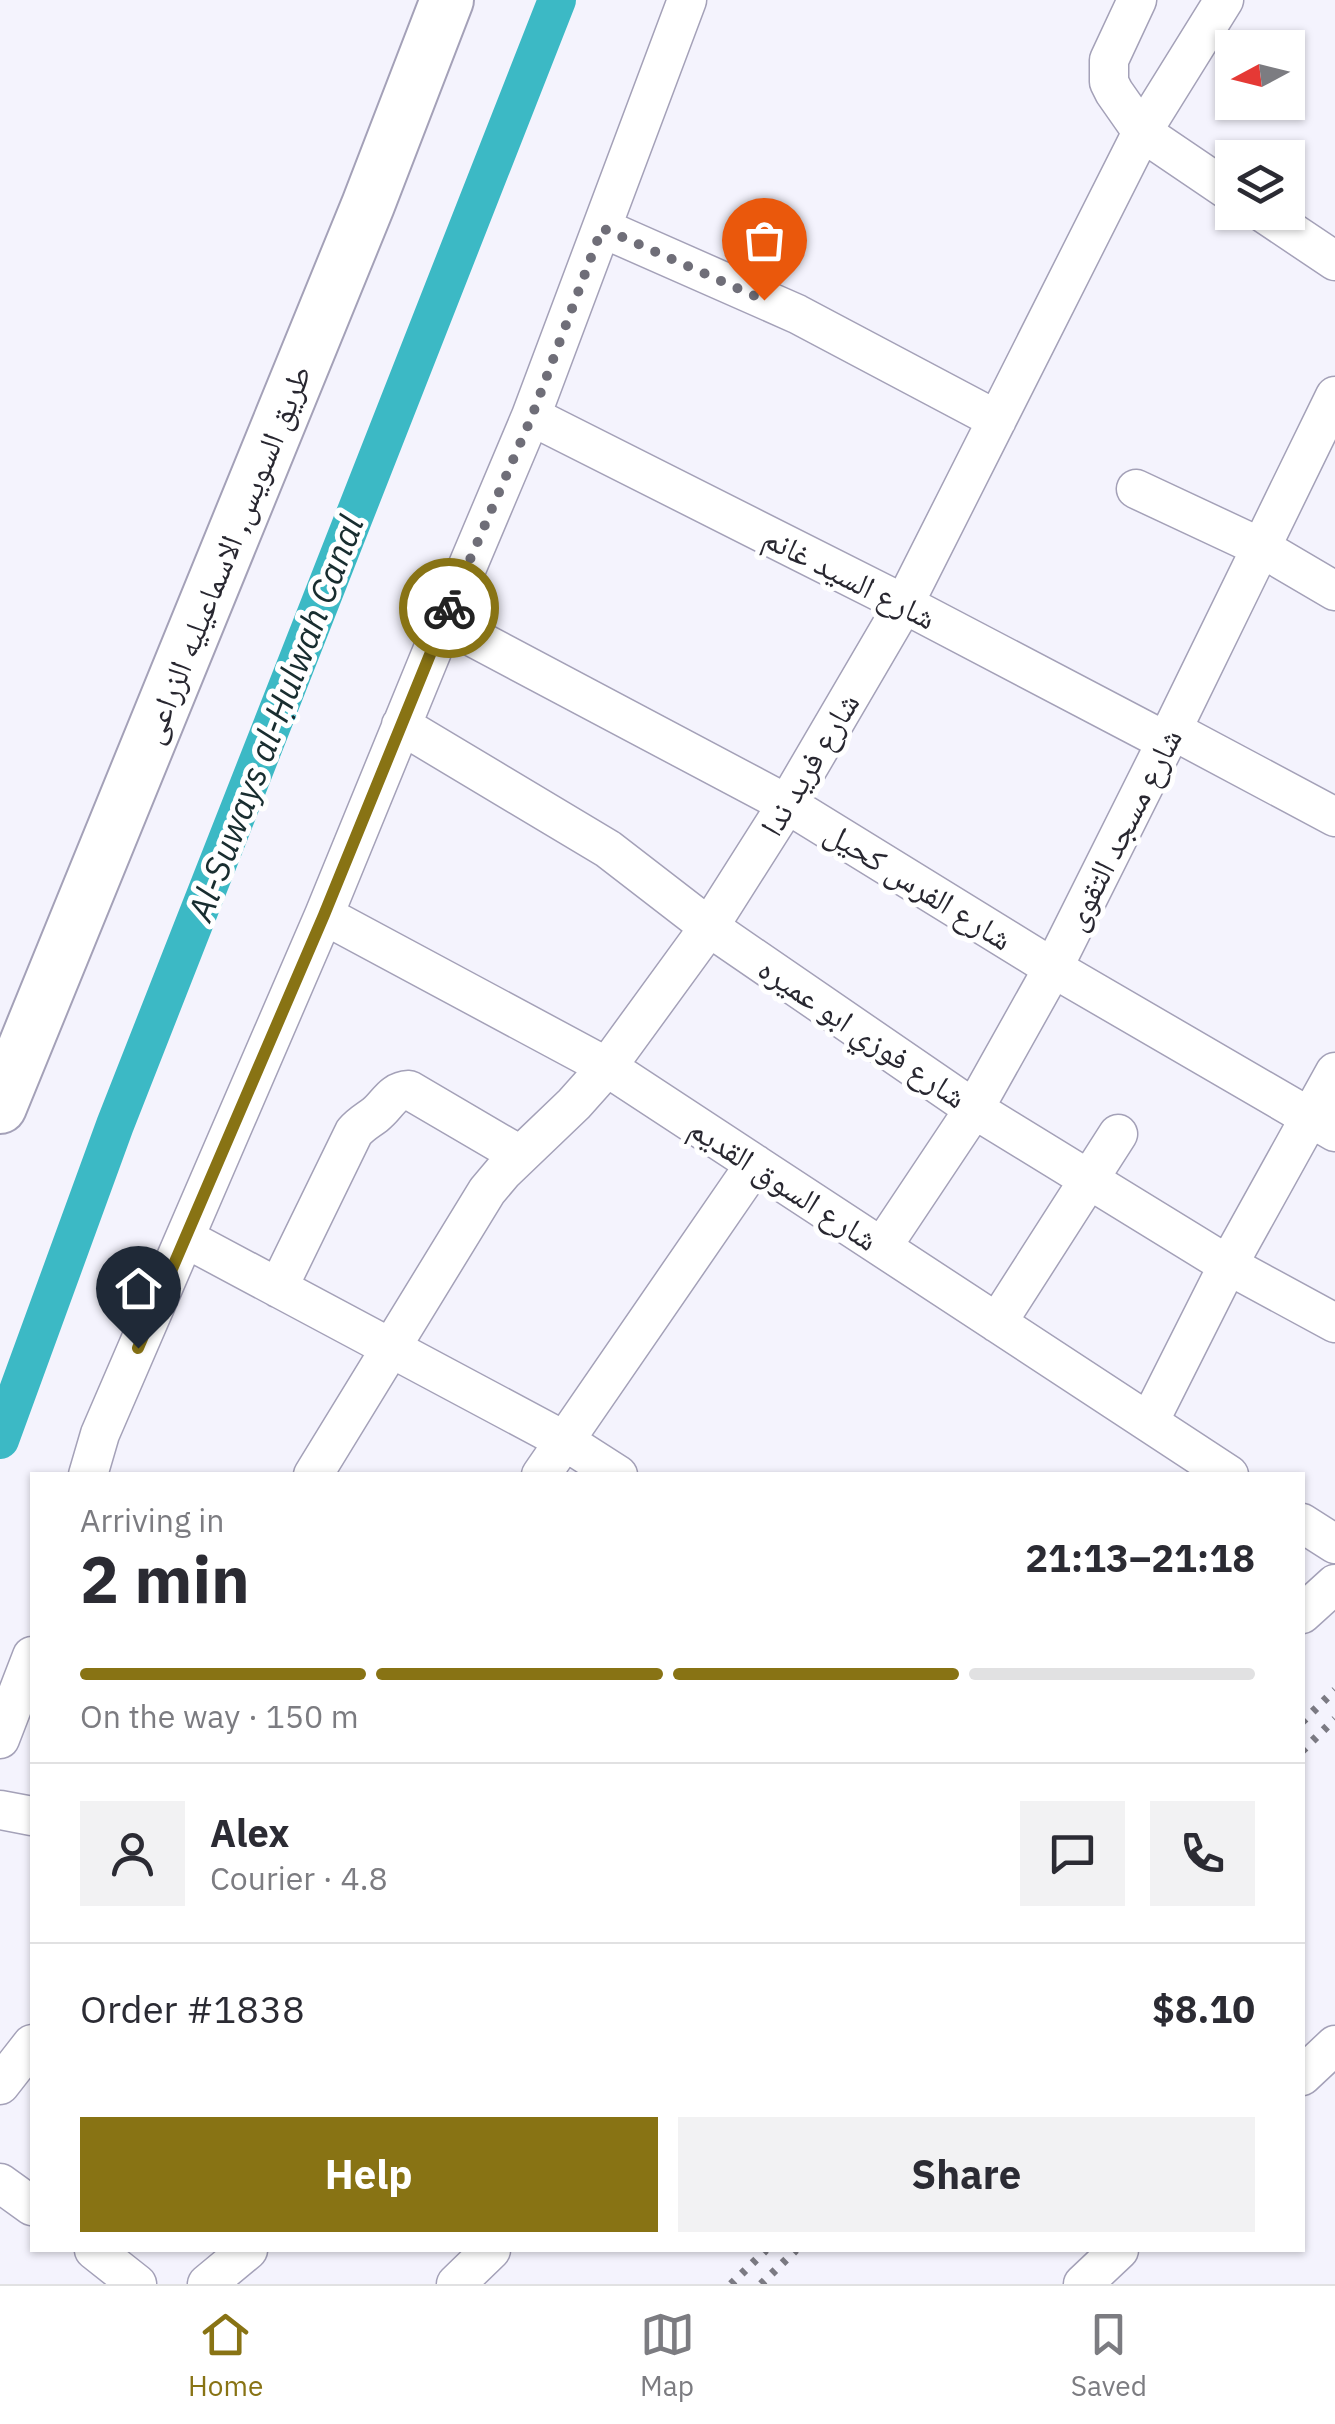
<!DOCTYPE html>
<html lang="en">
<head>
<meta charset="utf-8">
<style>
  :root { --surface:#fff; --page:#f2f2f3; --text:#2b2b33; --muted:#7c7c81; --line:#e1e1e2; --accent:#887314 }
  body { margin:0; font-family:"IBM Plex Sans","Noto Naskh Arabic",sans-serif; background:var(--page); color:var(--text); height:100vh; display:flex; flex-direction:column; font-size:38px; white-space:nowrap }
  * { box-sizing:border-box; margin:0 }
  p { font-size:32px; color:var(--muted) }
  .icon { flex:none; width:55px; height:55px; fill:none; stroke:currentColor; stroke-width:2; stroke-linecap:round; stroke-linejoin:round }
  .map { position:relative; flex:1; overflow:hidden }
  .panel { position:absolute; left:30px; top:1472px; width:1275px; height:780px; display:flex; flex-direction:column; background:var(--surface); border-radius:0px; box-shadow:0 2px 8px #0004 }
  .panel>* { flex:none }
  .needle { width:65px; rotate:263deg }
  .fabs { position:absolute; left:1215px; top:30px; display:grid; gap:20px }
  .fabs a { display:grid; place-items:center; width:90px; height:90px; border-radius:0px; background:var(--surface); box-shadow:0 2px 8px #0004; font-size:50px }
  .pin { position:absolute; display:grid; place-items:center; width:85px; height:85px; color:#fff; margin:-102px -42px; border-radius:50% 50% 50% 0; rotate:-45deg; box-shadow:0 0 10px #0007 }
  .pin .icon { rotate:45deg }
  .courier { position:absolute; display:grid; place-items:center; width:100px; height:100px; margin:-50px; border:8px solid #887314; border-radius:50%; background:#fff; color:#222; box-shadow:0 2px 12px #0007 }
  .head em { font-style:normal; font-weight:700 }
  .head div { display:flex; flex-direction:column-reverse }
  .head { display:flex; align-items:center; justify-content:space-between; height:170px; padding:0 50px }
  h1 { font-size:65px; font-weight:700; line-height:75px }
  .bar { display:grid; grid-template-columns:repeat(4,1fr); gap:15px 10px; align-content:center; height:120px; padding:0 50px }
  .bar i { height:12px; border-radius:8px; background:var(--line) }
  .bar .selected { background:var(--accent) }
  .bar p { grid-column:span 4 }
  .line { display:flex; align-items:center; gap:25px; padding:0 50px; border-top:2px solid var(--line) }
  .line div { flex:1 }
  .round { display:grid; place-items:center; flex:none; width:105px; height:105px; border-radius:0px; background:var(--page) }
  .primary-button { display:flex; gap:20px; margin-top:auto; padding:20px 50px }
  .primary-button a { flex:1; height:115px; border-radius:0px; background:var(--accent); color:#fff; font-size:40px; font-weight:700; line-height:115px; text-align:center }
  .primary-button a+a { background:var(--page); color:var(--text) }
  .tab-bar { display:flex; justify-content:space-around; align-items:center; height:140px; border-top:2px solid var(--line); background:var(--surface); font-size:28px; color:var(--muted) }
  .tab-bar a { display:grid; justify-items:center; gap:5px }
  .tab-bar .selected { color:var(--accent) }
  .map>svg:first-child { display:block }
  .lines { fill:none; stroke-linecap:round; stroke-linejoin:round }
  .canal { stroke:#3cb9c5; stroke-width:38 }
  .street-casing { stroke:#a4a1b8; stroke-width:41 }
  .secondary-casing { stroke:#a4a1b8; stroke-width:56 }
  .street { stroke:#fff; stroke-width:38 }
  .secondary { stroke:#fff; stroke-width:52 }
  .rail { stroke:#7b7a83; stroke-width:8; stroke-dasharray:5 10; stroke-linecap:butt }
  .done { stroke:#6f6e78; stroke-width:10; stroke-dasharray:0 18 }
  .route { stroke:#887314; stroke-width:12 }
  .labels { text-anchor:middle; dominant-baseline:central; stroke-width:10; stroke-linejoin:round; paint-order:stroke }
  .street-label { font-size:32px; fill:#282730; stroke:#fff }
  .water-label { font-size:35px; font-style:italic; fill:#182d2f; stroke:#fff }
</style>
</head>
<body>
<div class="map">
<svg width="1335" height="2284" viewBox="0 0 1335 2284">
  <rect width="100%" height="100%" fill="#f4f3fd"/>
  <g class="lines">
    <!-- canal -->
    <path class="canal" d="M0,1440L115,1125L557,0"/>
    <defs>
      <path id="street" d="M1137,0L1109,60V82L1114,92L1142,132L1232,193
        M1262,212L1335,261
        M602,228L797,314L997,420
        M531,416L904,604L1167,742
        M1136,489L1260,547L1335,591
        M444,622L787,804L1053,968L1335,1132
        M401,725L608,849L709,927L974,1109L1228,1265L1335,1323
        M1172,730L1335,817
        M324,915L607,1067L1229,1475
        M185,1238L565,1441L618,1475
        M882,1247L974,1109L1053,968L1172,730L1335,396
        M278,1288L354,1132C361,1124 367,1121 375,1115C388,1105 391,1091 409,1090L520,1155
        M997,1323L1118,1134
        M1149,1422L1228,1265L1335,1072
        M88,1475L100,1434L324,915L444,622L531,416L687,0
        M313,1475L487,1191L503,1172L574,1104L607,1067L709,927L787,804L904,604L1142,132L1224,0
        M541,1475L755,1164
        M1302,1523L1335,1544
        M1302,1614L1335,1584
        M0,1739L32,1656
        M0,1810L32,1816
        M1302,2076L1335,2045
        M0,2085L32,2044
        M0,2183L32,2206
        M94,2250L137,2284
        M207,2284L248,2250
        M456,2284L491,2250
        M1083,2284L1119,2250"/>
      <path id="secondary" d="M0,1107L368,205L447,0"/>
    </defs>
    <!-- street casing -->
    <use href="#street" class="street-casing"/>
    <!-- secondary casing -->
    <use href="#secondary" class="secondary-casing"/>
    <!-- street -->
    <use href="#street" class="street"/>
    <!-- secondary -->
    <use href="#secondary" class="secondary"/>
    <!-- rail -->
    <path class="rail" d="M1302,1722L1335,1690
      M1302,1751L1335,1719
      M731,2284L766,2250
      M761,2284L796,2250"/>
  </g>
  <g class="lines">
    <!-- done -->
    <path class="done" d="M449,608L532,416L602,228L764,300"/>
    <!-- route -->
    <path class="route" d="M138,1348L324,915L449,608"/>
  </g>
  <g class="labels">
    <!-- street labels -->
    <g class="street-label">
      <text transform="translate(225 554) rotate(-68)">طريق السويس, الاسماعيليه الزراعى</text>
      <text transform="translate(850 577) rotate(27)">شارع السيد غانم</text>
      <text transform="translate(809 764) rotate(-59)">شارع فريد ندا</text>
      <text transform="translate(1122 829) rotate(-63)">شارع مسجد التقوى</text>
      <text transform="translate(919 885) rotate(32)">شارع الفرس كحيل</text>
      <text transform="translate(863 1032) rotate(34)">شارع فوزي ابو عميره</text>
      <text transform="translate(784 1183) rotate(33)">شارع السوق القديم</text>
    </g>
    <!-- water labels -->
    <g class="water-label">
      <text transform="translate(275 718) rotate(-69)">Al-Suways al-Ḥulwah Canal</text>
    </g>
  </g>
</svg>
<div class="fabs">
<a><svg class="needle" viewBox="-14 -14 28 28"><path d="M0-13l5 13h-10z" fill="#e53935"/><path d="M0 13l5-13h-10z" fill="#7c7c81"/></svg></a>
<a><svg class="icon" aria-label="layers" viewBox="0 0 24 24"><path d="M12 4l9 5-9 5-9-5zM3 14l9 5 9-5"/></svg></a>
</div>
<div class="pin" style="left:764px;top:300px;background:#ea580c"><svg class="icon" aria-label="bag" viewBox="0 0 24 24"><path d="M5 8h14l-1 12H6zM9 8a3 3 0 0 1 6 0"/></svg></div>
<div class="pin" style="left:138px;top:1348px;background:#1f2937"><svg class="icon" aria-label="home" viewBox="0 0 24 24"><path d="M3 11l9-7 9 7M6 9v11h12V9"/></svg></div>
<div class="courier" style="left:449px;top:608px"><svg class="icon" aria-label="bike" viewBox="0 0 24 24"><circle cx="6" cy="16" r="4"/><circle cx="18" cy="16" r="4"/><path d="M6 16l4-8h5l3 8M10 8l3 8H6M13 5h3"/></svg></div>
<section class="panel">
<div class="head"><div><h1>2 min</h1><p>Arriving in</p></div><em>21:13–21:18</em></div>
<div class="bar"><i class="selected"></i><i class="selected"></i><i class="selected"></i><i></i><p>On the way · 150 m</p></div>
<div class="line" style="height:180px"><a class="round"><svg class="icon" aria-label="person" viewBox="0 0 24 24"><circle cx="12" cy="8" r="4"/><path d="M4 21q1-7 8-7t8 7"/></svg></a><div><b>Alex</b><p>Courier · 4.8</p></div><a class="round"><svg class="icon" aria-label="chat" viewBox="0 0 24 24"><path d="M4 5h16v11H9l-5 4z"/></svg></a><a class="round"><svg class="icon" aria-label="phone" viewBox="0 0 24 24"><path d="M5 4h4l2 5-3 2q2 4 5 5l2-3 5 2v4C11 20 4 13 5 4z"/></svg></a></div>
<div class="line" style="height:130px"><div>Order #1838</div><b>$8.10</b></div>
<div class="primary-button"><a>Help</a><a>Share</a></div>
</section>
</div>
<nav class="tab-bar">
<a class="selected"><svg class="icon" aria-label="home" viewBox="0 0 24 24"><path d="M3 11l9-7 9 7M6 9v11h12V9"/></svg>Home</a>
<a><svg class="icon" aria-label="map" viewBox="0 0 24 24"><path d="M3 6l6-2 6 2 6-2v14l-6 2-6-2-6 2zM9 4v14M15 6v14"/></svg>Map</a>
<a><svg class="icon" aria-label="saved" viewBox="0 0 24 24"><path d="M7 4h10v16l-5-4-5 4z"/></svg>Saved</a>
</nav>
</body>
</html>
